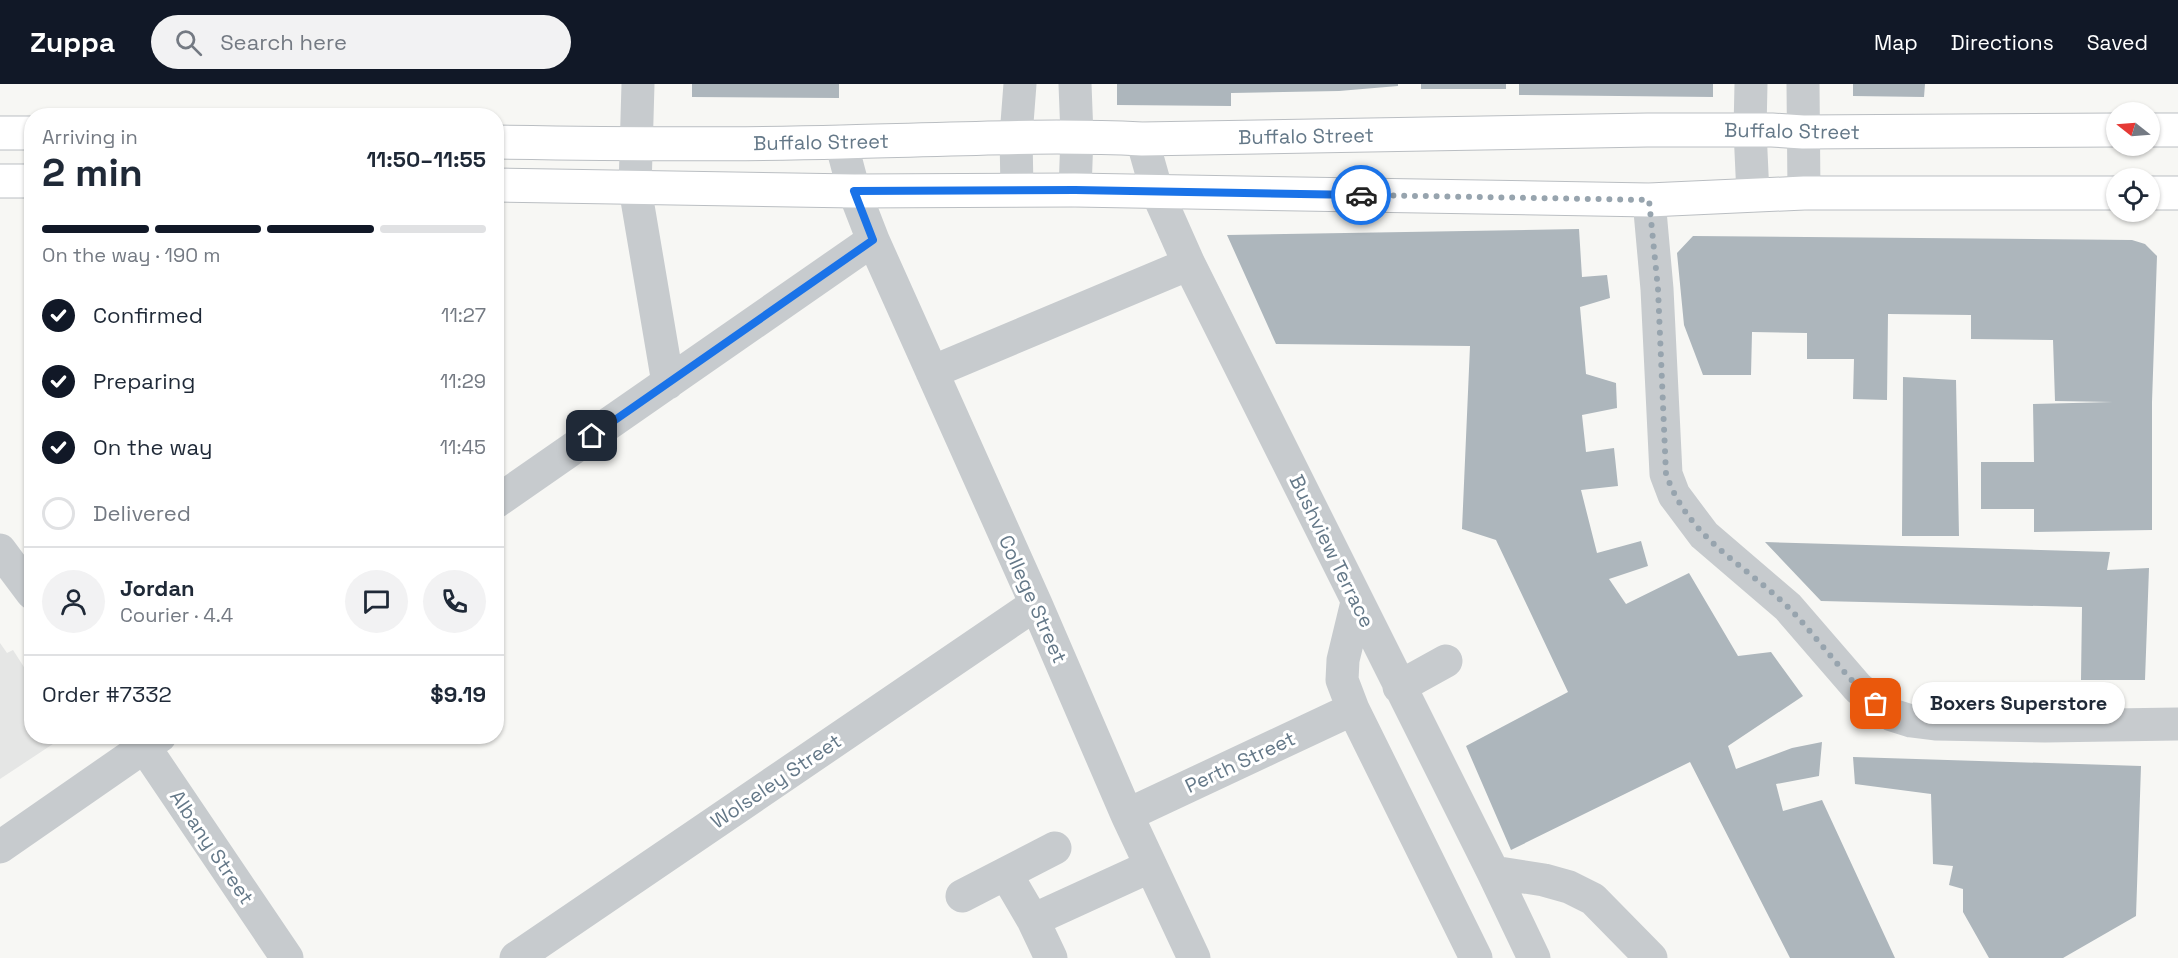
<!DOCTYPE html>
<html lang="en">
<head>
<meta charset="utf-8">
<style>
  :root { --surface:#fff; --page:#f2f2f3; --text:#1f2937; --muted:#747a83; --line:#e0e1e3; --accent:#111827 }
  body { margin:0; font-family:"Space Grotesk",sans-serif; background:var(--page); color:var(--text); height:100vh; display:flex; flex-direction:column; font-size:22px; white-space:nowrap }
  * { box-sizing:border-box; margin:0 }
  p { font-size:20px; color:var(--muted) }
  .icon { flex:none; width:33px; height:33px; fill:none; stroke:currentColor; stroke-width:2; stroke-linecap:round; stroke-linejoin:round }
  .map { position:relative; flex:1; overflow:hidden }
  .drawer { position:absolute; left:24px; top:24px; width:480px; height:636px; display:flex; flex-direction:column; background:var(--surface); border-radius:24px; box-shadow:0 2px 4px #0004 }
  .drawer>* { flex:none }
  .needle { width:39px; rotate:287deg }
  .buttons { position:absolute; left:2106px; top:18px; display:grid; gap:12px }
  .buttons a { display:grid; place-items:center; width:54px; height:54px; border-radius:50%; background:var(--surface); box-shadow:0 2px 4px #0004; font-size:30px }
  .pin { position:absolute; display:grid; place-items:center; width:51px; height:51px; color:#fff; margin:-26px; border-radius:12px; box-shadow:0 3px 9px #0006 }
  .courier { position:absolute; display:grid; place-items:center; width:60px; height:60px; margin:-30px; border:4px solid #1a73e8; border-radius:50%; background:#fff; color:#222; box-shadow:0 2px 8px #0007 }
  .bubble { position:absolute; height:42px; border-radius:21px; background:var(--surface); box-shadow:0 2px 4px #0004; font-size:20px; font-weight:700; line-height:42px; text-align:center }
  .headline em { font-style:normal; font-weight:700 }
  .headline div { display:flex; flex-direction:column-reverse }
  .headline { display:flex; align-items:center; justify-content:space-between; height:102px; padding:0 18px }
  h1 { font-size:39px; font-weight:700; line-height:45px }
  .bar { display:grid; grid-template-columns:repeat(4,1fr); gap:9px 6px; align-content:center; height:72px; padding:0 18px }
  .bar i { height:8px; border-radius:4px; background:var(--line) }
  .bar .current { background:var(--accent) }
  .bar p { grid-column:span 4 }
  .line { display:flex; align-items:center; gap:15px; padding:0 18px; border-top:2px solid var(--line) }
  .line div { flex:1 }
  .round { display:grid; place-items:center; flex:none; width:63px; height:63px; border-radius:32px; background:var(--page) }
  ol { padding:0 18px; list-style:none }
  li { display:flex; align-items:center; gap:18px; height:66px }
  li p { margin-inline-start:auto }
  li .icon { padding:6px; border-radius:50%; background:var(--accent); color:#fff; stroke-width:4 }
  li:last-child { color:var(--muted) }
  li i { width:33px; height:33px; border:3px solid var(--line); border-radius:50% }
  header { display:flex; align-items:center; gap:36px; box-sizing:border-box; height:84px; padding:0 30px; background:var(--accent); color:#fff }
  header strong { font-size:28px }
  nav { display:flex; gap:33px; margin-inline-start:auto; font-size:21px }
  .search { width:420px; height:54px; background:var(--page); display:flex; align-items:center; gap:15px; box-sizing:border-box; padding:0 21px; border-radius:33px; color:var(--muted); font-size:22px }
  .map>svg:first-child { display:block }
  .built { fill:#e5e6e5 }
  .building { fill:#adb6bc }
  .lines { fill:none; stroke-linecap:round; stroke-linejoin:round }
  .major-casing { stroke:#babec2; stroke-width:35 }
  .minor { stroke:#c7cbce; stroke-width:33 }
  .major { stroke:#fff; stroke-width:33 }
  .done { stroke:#97a4ae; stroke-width:6; stroke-dasharray:0 10.8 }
  .route { stroke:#1a73e8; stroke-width:8 }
  .labels { text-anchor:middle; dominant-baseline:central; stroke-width:6; stroke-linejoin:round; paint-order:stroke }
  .street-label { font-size:20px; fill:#647888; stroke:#fff }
</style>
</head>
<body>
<header>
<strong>Zuppa</strong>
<div class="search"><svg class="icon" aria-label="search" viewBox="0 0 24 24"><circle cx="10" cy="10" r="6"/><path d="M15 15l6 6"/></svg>Search here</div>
<nav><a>Map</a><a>Directions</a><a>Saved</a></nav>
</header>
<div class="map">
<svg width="2178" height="874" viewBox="0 0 2178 874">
  <rect width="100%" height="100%" fill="#f7f7f4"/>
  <!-- built -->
  <path class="built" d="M0,559L7,569L13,566L31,594L32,652L62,654L0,695Z"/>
  <!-- building -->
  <path class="building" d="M692,0H839V14L692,13Z
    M1117,0H1398V2L1339,7L1231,9V22L1117,21Z
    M1421,0H1506V5H1421Z
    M1519,0H1713V13L1519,11Z
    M1853,0H1925L1924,13L1853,12Z
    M1579,145L1582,193L1607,191L1610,214L1580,223L1586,290L1616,299L1617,324L1582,331L1586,368L1614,364L1618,402L1581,406L1597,469L1641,457L1648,482L1609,495L1626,520L1689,489L1738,572L1771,568L1803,612L1728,662L1736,685L1792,664L1822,658L1819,692L1776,700L1783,727L1822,716L1895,874H1790L1690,678L1511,766L1466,662L1568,608L1496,456L1462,445L1470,262L1276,260L1227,151Z
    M1693,152L2132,156L2145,160L2157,172L2152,318V446L2034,448V425H1981V378H2034L2033,320L2113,318L2055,317L2053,256L1971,255V231L1888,230L1887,316L1853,315L1854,275H1807V249L1752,248L1751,291H1703L1684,241L1677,169Z
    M1903,293L1956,296L1959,452H1902Z
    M1765,458L2110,468L2107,486L2149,484L2145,596H2081L2082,523L1821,517Z
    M1853,673L2141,682L2136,832L2063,874H1989L1963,828V805L1949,801L1953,782L1933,780L1931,710L1855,700Z"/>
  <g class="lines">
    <defs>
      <path id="major" d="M2150,46H2178
        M0,49H32
        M496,58C612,60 727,61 842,58C942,56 1042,50 1142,55L1647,46H1772L1803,48L2116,46
        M0,97H32
        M496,101L854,107L1075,106L1649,116L1804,109H2116
        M2150,109H2178"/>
    </defs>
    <!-- major casing -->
    <use href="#major" class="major-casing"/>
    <!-- minor -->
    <path class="minor" d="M638,0L635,104L668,299
      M1075,0L1077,52L1075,106
      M1751,0L1750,46L1753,111
      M1803,0L1804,109
      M1142,55L1157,108L1189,180L1493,788L1534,874
      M1017,106L1016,52L1020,0
      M1649,116L1657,205L1666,390L1674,411L1704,451L1788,523L1858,604L1892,631L1911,637L1935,640L2045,642L2178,640
      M873,156L1036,520L1127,731L1194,874
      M932,288L1189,180
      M496,418L873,156L854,107L841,58
      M0,466L32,509
      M1357,518L1343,576L1342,596L1353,625L1476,874
      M1399,603L1446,577
      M137,652L287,874
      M1127,731L1353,625
      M0,763L160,652
      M1493,788L1544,796L1569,803L1593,815L1651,874
      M1006,790L1033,836L1151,782
      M962,812L1055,764
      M1033,836L1051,874
      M516,874L1036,520"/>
    <!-- major -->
    <use href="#major" class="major"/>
  </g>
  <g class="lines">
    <!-- done -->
    <path class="done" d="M1361,111L1649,116L1658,205L1666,390C1689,455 1743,479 1789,524C1819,555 1843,591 1876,620"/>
    <!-- route -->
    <path class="route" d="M592,352L873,156L854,107L1075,106L1361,111"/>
  </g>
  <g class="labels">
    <!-- street labels -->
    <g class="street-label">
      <text transform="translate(1792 47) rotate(1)">Buffalo Street</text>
      <text transform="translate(1306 52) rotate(-1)">Buffalo Street</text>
      <text transform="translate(821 58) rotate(-1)">Buffalo Street</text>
      <text transform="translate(1332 467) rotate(64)">Bushview Terrace</text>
      <text transform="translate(1033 515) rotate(66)">College Street</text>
      <text transform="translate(1240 678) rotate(-25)">Perth Street</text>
      <text transform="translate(776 697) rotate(-34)">Wolseley Street</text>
      <text transform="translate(212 763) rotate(56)">Albany Street</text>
    </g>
  </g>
</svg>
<div class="buttons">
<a><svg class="needle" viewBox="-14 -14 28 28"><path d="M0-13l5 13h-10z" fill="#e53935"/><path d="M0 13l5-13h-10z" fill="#747a83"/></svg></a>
<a><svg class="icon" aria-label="locate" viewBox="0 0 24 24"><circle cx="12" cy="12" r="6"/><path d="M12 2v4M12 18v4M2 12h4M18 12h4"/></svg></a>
</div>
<div class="pin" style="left:1876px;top:620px;background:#ea580c"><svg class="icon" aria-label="bag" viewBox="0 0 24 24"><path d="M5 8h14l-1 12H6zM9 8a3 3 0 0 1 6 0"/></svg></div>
<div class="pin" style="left:592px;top:352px;background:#1f2937"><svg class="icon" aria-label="home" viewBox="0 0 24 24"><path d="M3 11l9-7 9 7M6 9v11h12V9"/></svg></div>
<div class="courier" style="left:1361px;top:111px"><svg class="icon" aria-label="car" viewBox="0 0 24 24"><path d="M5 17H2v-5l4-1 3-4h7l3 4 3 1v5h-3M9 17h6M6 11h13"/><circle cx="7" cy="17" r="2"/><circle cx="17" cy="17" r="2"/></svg></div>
<div class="bubble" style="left:1912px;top:598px;width:213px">Boxers Superstore</div>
<section class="drawer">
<div class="headline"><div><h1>2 min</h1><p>Arriving in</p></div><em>11:50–11:55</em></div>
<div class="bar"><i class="current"></i><i class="current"></i><i class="current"></i><i></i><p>On the way · 190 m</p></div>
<ol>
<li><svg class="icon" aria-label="check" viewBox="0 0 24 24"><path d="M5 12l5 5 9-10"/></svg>Confirmed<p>11:27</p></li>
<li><svg class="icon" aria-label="check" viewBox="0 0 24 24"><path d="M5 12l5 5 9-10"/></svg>Preparing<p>11:29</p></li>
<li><svg class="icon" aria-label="check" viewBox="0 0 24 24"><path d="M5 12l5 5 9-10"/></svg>On the way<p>11:45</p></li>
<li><i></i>Delivered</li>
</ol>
<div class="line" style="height:108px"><a class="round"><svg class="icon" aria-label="person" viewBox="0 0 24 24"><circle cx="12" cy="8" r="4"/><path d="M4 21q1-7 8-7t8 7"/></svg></a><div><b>Jordan</b><p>Courier · 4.4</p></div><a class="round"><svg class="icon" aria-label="chat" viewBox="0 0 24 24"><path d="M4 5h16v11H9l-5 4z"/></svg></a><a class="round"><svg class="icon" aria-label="phone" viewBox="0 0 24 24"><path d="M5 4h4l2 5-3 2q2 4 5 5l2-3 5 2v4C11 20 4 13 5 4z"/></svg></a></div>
<div class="line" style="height:78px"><div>Order #7332</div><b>$9.19</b></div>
</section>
</div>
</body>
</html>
